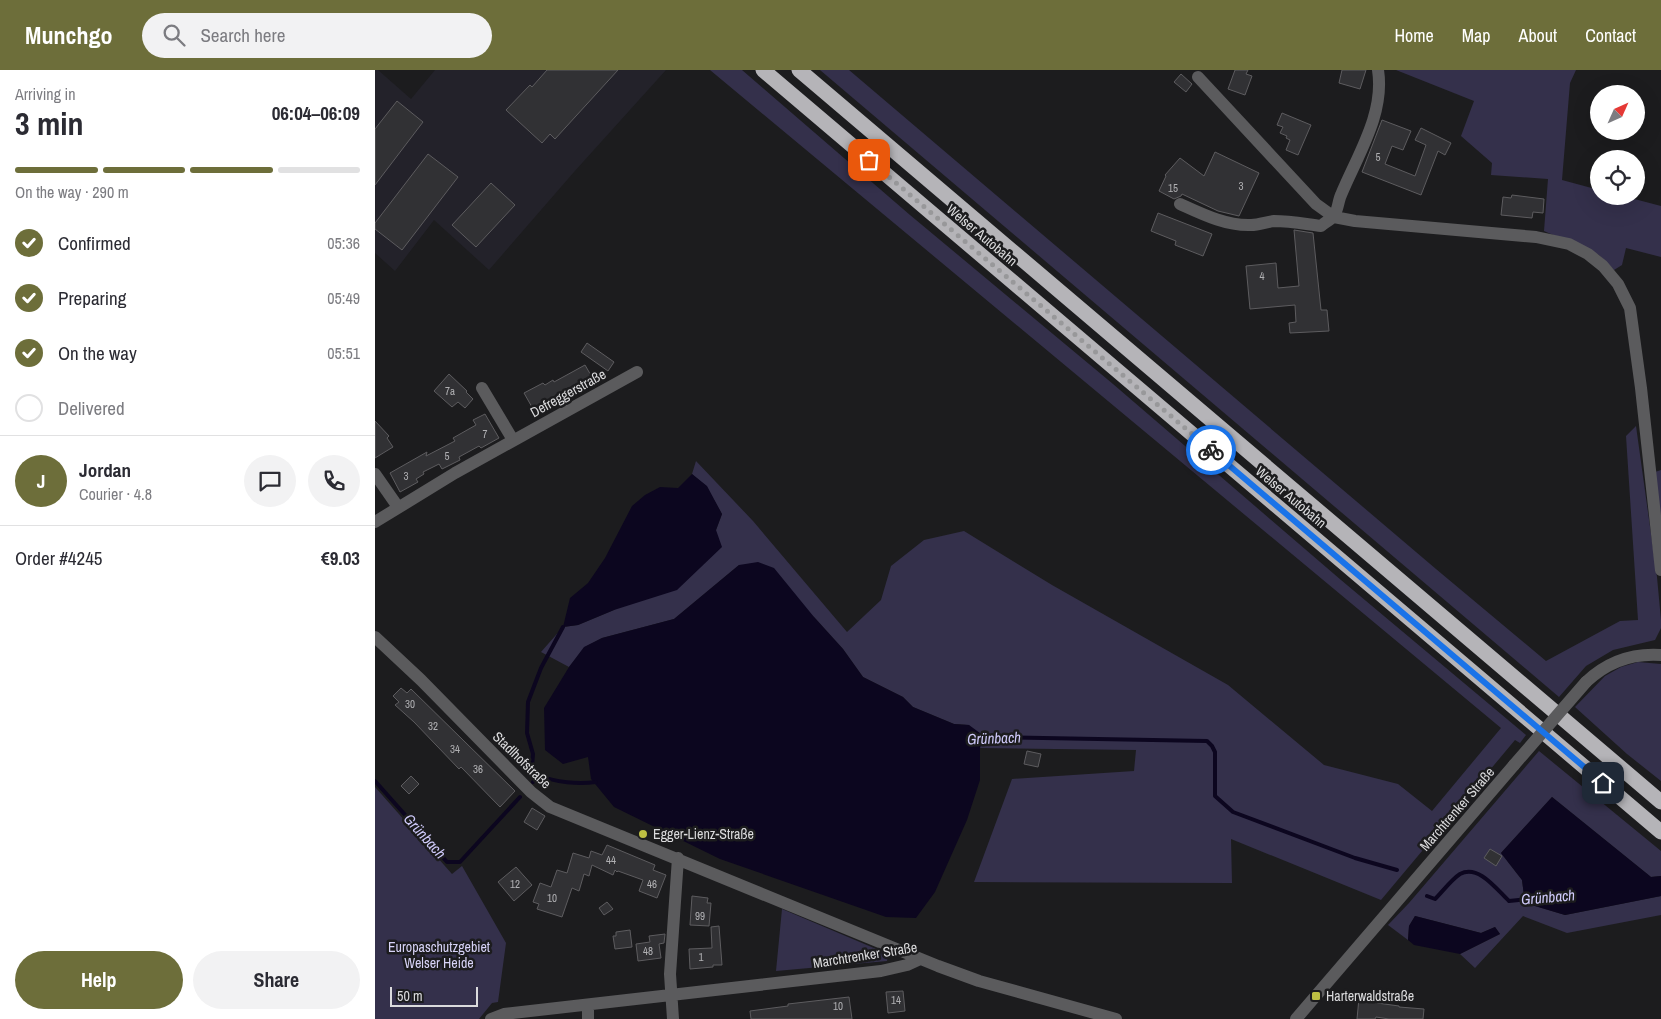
<!DOCTYPE html>
<html lang="en">
<head>
<meta charset="utf-8">
<style>
  :root { --surface:#fff; --page:#f2f2f3; --text:#2b2b33; --muted:#7c7c81; --line:#e1e1e2; --accent:#6d6e3a }
  body { margin:0; font-family:"Archivo Narrow",sans-serif; background:var(--page); color:var(--text); height:100vh; display:flex; flex-direction:column; font-size:19px; white-space:nowrap }
  * { box-sizing:border-box; margin:0 }
  p { font-size:16px; color:var(--muted) }
  .icon { flex:none; width:28px; height:28px; fill:none; stroke:currentColor; stroke-width:2; stroke-linecap:round; stroke-linejoin:round }
  .map { position:relative; flex:1; overflow:hidden }
  .drawer { display:flex; flex-direction:column; background:var(--surface); width:375px }
  .drawer>* { flex:none }
  .needle { width:32px; rotate:45deg }
  .buttons { position:absolute; left:1215px; top:15px; display:grid; gap:10px }
  .buttons a { display:grid; place-items:center; width:55px; height:55px; border-radius:50%; background:var(--surface); box-shadow:0 5px 20px #0002; font-size:25px }
  .scale { position:absolute; left:15px; bottom:12px; width:88px; box-sizing:border-box; padding-left:5px; border:2px solid #dbdbdd; border-top:0; font-size:14px; line-height:18px; white-space:nowrap; color:#dbdbdd; -webkit-text-stroke:4px #1c1c1e; paint-order:stroke }
  .pin { position:absolute; display:grid; place-items:center; width:42px; height:42px; color:#fff; margin:-21px; border-radius:10px; box-shadow:0 2px 8px #0006 }
  .courier { position:absolute; display:grid; place-items:center; width:50px; height:50px; margin:-25px; border:4px solid #1a73e8; border-radius:50%; background:#fff; color:#222; box-shadow:0 1px 6px #0007 }
  .head em { font-style:normal; font-weight:700 }
  .head div { display:flex; flex-direction:column-reverse }
  .head { display:flex; align-items:center; justify-content:space-between; height:85px; padding:0 15px }
  h1 { font-size:32px; font-weight:700; line-height:38px }
  .bar { display:grid; grid-template-columns:repeat(4,1fr); gap:8px 5px; align-content:center; height:60px; padding:0 15px }
  .bar i { height:6px; border-radius:4px; background:var(--line) }
  .bar .current { background:var(--accent) }
  .bar p { grid-column:span 4 }
  .line { display:flex; align-items:center; gap:12px; padding:0 15px; border-top:1px solid var(--line) }
  .line div { flex:1 }
  .round { display:grid; place-items:center; flex:none; width:52px; height:52px; border-radius:26px; background:var(--page) }
  ol { padding:0 15px; list-style:none }
  li { display:flex; align-items:center; gap:15px; height:55px }
  li p { margin-inline-start:auto }
  li .icon { padding:5px; border-radius:50%; background:var(--accent); color:#fff; stroke-width:4 }
  li:last-child { color:var(--muted) }
  li i { width:28px; height:28px; border:2px solid var(--line); border-radius:50% }
  .action { display:flex; gap:10px; margin-top:auto; padding:10px 15px }
  .action a { flex:1; height:58px; border-radius:30px; background:var(--accent); color:#fff; font-size:20px; font-weight:700; line-height:58px; text-align:center }
  .action a+a { background:var(--page); color:var(--text) }
  header { display:flex; align-items:center; gap:30px; box-sizing:border-box; height:70px; padding:0 25px; background:var(--accent); color:#fff }
  header strong { font-size:24px }
  nav { display:flex; gap:28px; margin-inline-start:auto; font-size:18px }
  .search { width:350px; height:45px; background:var(--page); display:flex; align-items:center; gap:12px; box-sizing:border-box; padding:0 18px; border-radius:28px; color:var(--muted); font-size:19px }
  main { display:flex; flex:1; min-height:0 }
  .map>svg:first-child { display:block }
  .built { fill:#23222a }
  .green { fill:#34304b }
  .water { fill:#0c061f }
  .lines { fill:none; stroke-linecap:round; stroke-linejoin:round }
  .stream { stroke:#0c061f; stroke-width:4 }
  .building { fill:#313134; stroke:#5d5c5f }
  .minor { stroke:#5b5b5d; stroke-width:12 }
  .highway { stroke:#b5b4b8; stroke-width:15 }
  .minor-bridge { stroke:#5b5b5d; stroke-width:12 }
  .done { stroke:#98989a; stroke-width:5; stroke-dasharray:0 9 }
  .route { stroke:#1a73e8; stroke-width:6 }
  .poi-dot { fill:#bdbf43; stroke:#1c1c1e; stroke-width:2 }
  .labels { text-anchor:middle; dominant-baseline:central; stroke-width:5; stroke-linejoin:round; paint-order:stroke }
  .number-label { font-size:11px; fill:#b0b0b3 }
  .street-label { font-size:14px; fill:#dbdbdd; stroke:#1c1c1e }
  .poi-label { font-size:14px; fill:#dbdbdd; stroke:#1c1c1e; text-anchor:start }
  .park-label { font-size:14px; fill:#d7d3f7; stroke:#1c1c1e }
  .water-label { font-size:15px; font-style:italic; fill:#d0cbfb; stroke:#1c1c1e }
</style>
</head>
<body>
<header>
<strong>Munchgo</strong>
<div class="search"><svg class="icon" aria-label="search" viewBox="0 0 24 24"><circle cx="10" cy="10" r="6"/><path d="M15 15l6 6"/></svg>Search here</div>
<nav><a>Home</a><a>Map</a><a>About</a><a>Contact</a></nav>
</header>
<main>
<section class="drawer">
<div class="head"><div><h1>3 min</h1><p>Arriving in</p></div><em>06:04–06:09</em></div>
<div class="bar"><i class="current"></i><i class="current"></i><i class="current"></i><i></i><p>On the way · 290 m</p></div>
<ol>
<li><svg class="icon" aria-label="check" viewBox="0 0 24 24"><path d="M5 12l5 5 9-10"/></svg>Confirmed<p>05:36</p></li>
<li><svg class="icon" aria-label="check" viewBox="0 0 24 24"><path d="M5 12l5 5 9-10"/></svg>Preparing<p>05:49</p></li>
<li><svg class="icon" aria-label="check" viewBox="0 0 24 24"><path d="M5 12l5 5 9-10"/></svg>On the way<p>05:51</p></li>
<li><i></i>Delivered</li>
</ol>
<div class="line" style="height:90px"><b class="round" style="background:var(--accent);color:#fff">J</b><div><b>Jordan</b><p>Courier · 4.8</p></div><a class="round"><svg class="icon" aria-label="chat" viewBox="0 0 24 24"><path d="M4 5h16v11H9l-5 4z"/></svg></a><a class="round"><svg class="icon" aria-label="phone" viewBox="0 0 24 24"><path d="M5 4h4l2 5-3 2q2 4 5 5l2-3 5 2v4C11 20 4 13 5 4z"/></svg></a></div>
<div class="line" style="height:65px"><div>Order #4245</div><b>€9.03</b></div>
<div class="action"><a>Help</a><a>Share</a></div>
</section>
<div class="map">
<svg width="1286" height="949" viewBox="0 0 1286 949">
  <rect width="100%" height="100%" fill="#1c1c1e"/>
  <!-- built -->
  <path class="built" d="M0,0H3L36,29L60,0H291L199,102L114,200L59,150L20,201L0,183Z"/>
  <!-- green -->
  <path class="green" d="M335,0H367L535,145L738,314L966,510L1151,665L1145,673L1140,670L1006,830L856,769L857,813L599,812L637,709L759,701L761,680L605,678L594,655L579,654L538,637L528,627L488,607L468,579L439,547L364,495L299,549L227,568L210,577L194,597L166,582L188,557L203,555L239,540L341,460L347,444L331,416L317,404L321,391L378,451L472,562L506,530L516,496L549,470L589,461L677,515L853,615L949,695L1023,714L1057,741L1126,658Z
    M445,0H474L1061,499L1171,591L1245,551L1263,550L1251,366L1261,356L1282,507L1286,550V558L1280,570L1238,580L1211,596L1184,627Z
    M1021,0H1201L1195,13L1187,110L1224,120V126H1248L1286,136V187L1251,178L1247,195L1239,200L1224,185L1169,161L1173,109L1116,105L1117,93L1086,66L1099,31Z
    M1286,400V459L1280,402Z
    M1263,592L1286,594V711L1252,684L1200,637L1230,606L1246,597Z
    M1164,681L1286,781V806L1276,807L1177,727L1126,783L1147,810L1150,833L1190,845L1286,826V845L1192,863L1148,846L1100,898L1085,884L1125,864L1120,857L1106,863L1040,846L1034,856L1033,870L1013,855L1034,833Z
    M0,717L77,804L87,796L131,873L123,932L117,933L104,949H0Z
    M407,839L513,884L512,891L401,901Z"/>
  <!-- water -->
  <path class="water" d="M317,404L332,416L347,444L341,460L347,477L302,520L239,540L203,555L188,557L195,528L213,513L230,488L257,436L270,425L285,417L303,418Z
    M383,492L399,498L439,547L468,579L488,607L528,627L538,637L579,654L594,655L609,666L605,678V710L592,750L560,822L541,848L511,847L345,789L239,737L216,709L213,687L188,694L170,680L169,638L194,597L209,577L227,568L299,549L364,495Z
    M1177,727L1276,807L1286,806V826L1190,845L1150,833L1147,810L1126,783Z
    M1040,846L1106,863L1120,857L1125,864L1085,884L1039,875L1033,870L1034,856Z"/>
  <g class="lines">
    <!-- stream -->
    <path class="stream" d="M606,667L832,671L837,676L840,682V726L858,742L980,788L1022,800
      M164,705L157,696L158,684L152,663L153,632L166,598L188,557
      M0,711L72,792H85L145,727
      M158,712L164,705C180,713 204,714 221,712
      M1052,826L1060,829C1067,822 1077,809 1085,804C1104,794 1122,820 1134,831L1153,829"/>
  </g>
  <!-- building -->
  <path class="building" d="M172,0H243L180,69L175,64L167,73L131,40L155,15L157,17Z
    M860,0H873L871,4L877,6L870,25L853,19Z
    M967,0H991L985,19L964,13Z
    M806,4L817,14L811,22L799,12Z
    M22,31L48,52L0,115V59Z
    M907,43L936,55L923,85L911,80L915,70L911,68L912,66L905,63L908,57L902,55Z
    M1007,50L1036,61L1028,80L1017,76L1010,94L1040,106L1051,75L1040,70L1046,58L1076,73L1070,85L1063,81L1046,125L987,102Z
    M840,82L884,103L864,146L843,141L807,124L806,126L799,129L784,121L791,106L790,105L805,88L829,106Z
    M53,84L83,107L27,180L0,159V153Z
    M116,113L140,135L101,177L77,155Z
    M1137,125L1169,129L1168,143L1158,142L1157,148L1126,145L1128,127L1136,128Z
    M783,143L837,164L828,186L800,175L801,171L776,161Z
    M919,160L938,163L946,240H952L954,261L915,263L914,253L921,252L920,235L875,239L871,196L901,193L903,218L924,216Z
    M212,273L239,292L233,301L206,282Z
    M210,295L221,314L162,346L149,323L168,313L170,315L178,310L179,312Z
    M74,304L92,321L91,322L98,329L90,338L83,332L77,337L59,321Z
    M110,344L124,368L106,378L104,376L84,387L85,390L67,399L64,394L48,402L49,404L41,409L43,412L25,422L15,403L52,382L51,386L80,371L78,368L101,355L98,350Z
    M0,351L14,366L12,368L18,377L0,388Z
    M26,618L32,623L36,619L140,721L125,737L86,697L84,699L39,652L20,635L24,632L18,626Z
    M652,681L666,684L663,697L649,694Z
    M36,706L44,714L34,724L26,716Z
    M157,738L170,746L162,760L149,752Z
    M232,775L280,795L278,800L291,805L282,828L264,821L268,810L243,801L242,802L240,800L238,805L217,795L214,806L209,804L204,821L197,818L187,847L162,839L164,834L158,832L165,813L176,817L182,800L192,803L198,783L214,788L216,781L227,785Z
    M1115,779L1127,786L1121,796L1109,788Z
    M141,797L157,815L139,831L123,812Z
    M317,826L333,828L332,833H336L334,856L315,855Z
    M232,832L238,839L229,845L224,838Z
    M344,856L347,895H338V897L315,899L314,879L337,878L336,857Z
    M255,860L257,877L240,879L238,866H241V862Z
    M290,864L289,873L284,874L286,888L263,891L261,874L275,872L274,866Z
    M528,921L530,941L513,943L511,922Z
    M474,927L477,949H376L375,941L413,936V934Z
    M984,928L1002,929V933L1024,936V937L1049,939L1048,949H1014L1001,947L1000,949H982Z"/>
  <g class="lines">
    <!-- minor -->
    <path class="minor" d="M823,7L941,134L959,147L980,151L1161,167L1194,174L1213,184L1228,196L1243,214L1255,238L1266,318L1286,500
      M805,134C827,144 851,156 876,155C884,155 891,152 899,151C915,151 930,154 946,156C949,153 955,150 958,147C963,142 963,131 966,125C982,86 1010,44 1003,0
      M107,318L138,370
      M0,404L23,437
      M0,452L80,403L262,302
      M0,567L46,610L156,722L175,737L563,896L604,911L741,949
      M1211,612C1232,592 1257,583 1286,585
      M116,949L129,944L506,901L532,895L545,889
      M213,949V935
      M298,949L295,904L303,788
      M921,949L1139,695"/>
    <!-- highway -->
    <path class="highway" d="M388,0L1286,762
      M424,0L1286,732"/>
    <!-- minor-bridge -->
    <path class="minor-bridge" d="M1139,695L1211,612"/>
  </g>
  <g class="lines">
    <!-- done -->
    <path class="done" d="M494,90L836,380"/>
    <!-- route -->
    <path class="route" d="M836,380L1228,713"/>
  </g>
  <!-- markers -->
  <g class="poi-dot">
    <circle cx="268" cy="764" r="5"/>
    <rect x="936" y="921" width="10" height="10" rx="2.5"/>
  </g>
  <g class="labels">
    <!-- number labels -->
    <g class="number-label">
      <text x="1003" y="87">5</text>
      <text x="866" y="116">3</text>
      <text x="798" y="118">15</text>
      <text x="887" y="206">4</text>
      <text x="75" y="321">7a</text>
      <text x="110" y="364">7</text>
      <text x="72" y="386">5</text>
      <text x="31" y="406">3</text>
      <text x="35" y="634">30</text>
      <text x="58" y="656">32</text>
      <text x="80" y="679">34</text>
      <text x="103" y="699">36</text>
      <text x="236" y="790">44</text>
      <text x="140" y="814">12</text>
      <text x="277" y="814">46</text>
      <text x="177" y="828">10</text>
      <text x="325" y="846">99</text>
      <text x="273" y="881">48</text>
      <text x="326" y="887">1</text>
      <text x="521" y="930">14</text>
      <text x="463" y="936">10</text>
    </g>
    <!-- street labels -->
    <g class="street-label">
      <text transform="translate(607 165) rotate(40)">Welser Autobahn</text>
      <text transform="translate(193 323) rotate(-29)">Defreggerstraße</text>
      <text transform="translate(916 427) rotate(40)">Welser Autobahn</text>
      <text transform="translate(147 690) rotate(44)">Stadlhofstraße</text>
      <text transform="translate(1082 739) rotate(-49)">Marchtrenker Straße</text>
      <text transform="translate(490 885) rotate(-9)">Marchtrenker Straße</text>
    </g>
    <!-- poi labels -->
    <g class="poi-label">
      <text x="278" y="764">Egger-Lienz-Straße</text>
      <text x="951" y="926">Harterwaldstraße</text>
    </g>
    <!-- park labels -->
    <g class="park-label">
      <text x="64" y="877">Europaschutzgebiet<tspan x="64" dy="16">Welser Heide</tspan></text>
    </g>
    <!-- water labels -->
    <g class="water-label">
      <text transform="translate(619 668) rotate(-2)">Grünbach</text>
      <text transform="translate(50 766) rotate(48)">Grünbach</text>
      <text transform="translate(1173 827) rotate(-5)">Grünbach</text>
    </g>
  </g>
</svg>
<div class="buttons">
<a><svg class="needle" viewBox="-14 -14 28 28"><path d="M0-13l5 13h-10z" fill="#e53935"/><path d="M0 13l5-13h-10z" fill="#7c7c81"/></svg></a>
<a><svg class="icon" aria-label="locate" viewBox="0 0 24 24"><circle cx="12" cy="12" r="6"/><path d="M12 2v4M12 18v4M2 12h4M18 12h4"/></svg></a>
</div>
<div class="scale">50 m</div>
<div class="pin" style="left:494px;top:90px;background:#ea580c"><svg class="icon" aria-label="bag" viewBox="0 0 24 24"><path d="M5 8h14l-1 12H6zM9 8a3 3 0 0 1 6 0"/></svg></div>
<div class="pin" style="left:1228px;top:713px;background:#1f2937"><svg class="icon" aria-label="home" viewBox="0 0 24 24"><path d="M3 11l9-7 9 7M6 9v11h12V9"/></svg></div>
<div class="courier" style="left:836px;top:380px"><svg class="icon" aria-label="bike" viewBox="0 0 24 24"><circle cx="6" cy="16" r="4"/><circle cx="18" cy="16" r="4"/><path d="M6 16l4-8h5l3 8M10 8l3 8H6M13 5h3"/></svg></div>
</div>
</main>
</body>
</html>
